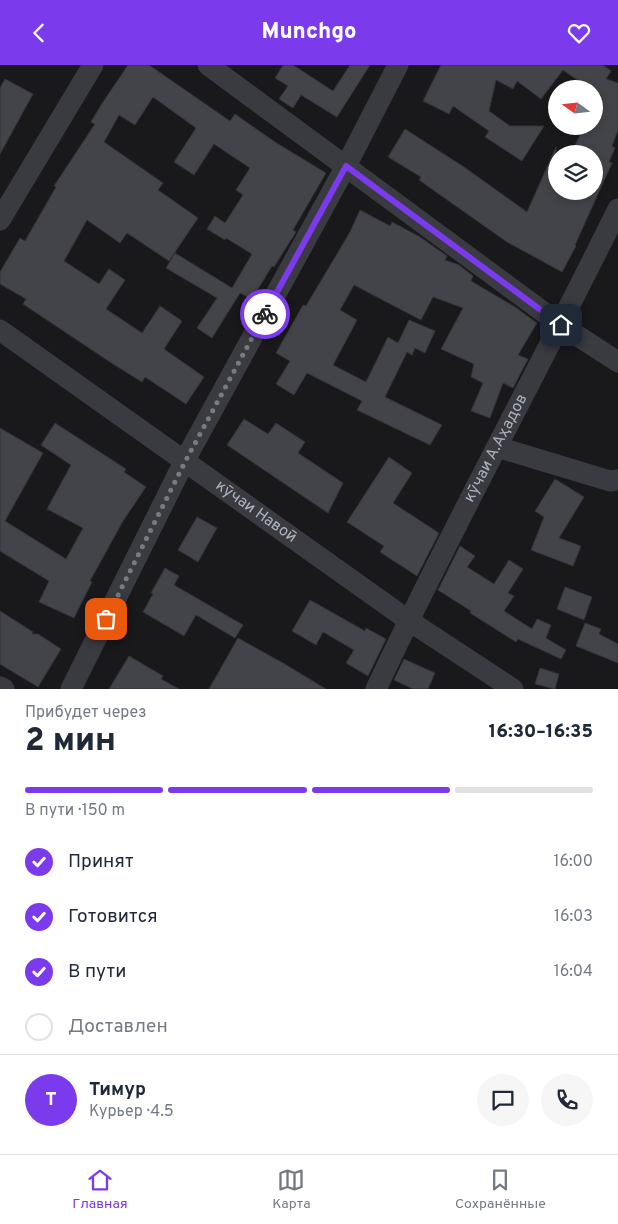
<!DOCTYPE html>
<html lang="ru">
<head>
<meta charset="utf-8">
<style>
  :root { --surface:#fff; --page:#f6f6f7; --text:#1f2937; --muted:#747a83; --line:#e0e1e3; --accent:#7c3aed }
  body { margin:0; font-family:Overpass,sans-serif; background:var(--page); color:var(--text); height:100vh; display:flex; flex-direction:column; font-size:19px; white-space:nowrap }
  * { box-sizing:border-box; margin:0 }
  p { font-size:16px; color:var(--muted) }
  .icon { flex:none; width:28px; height:28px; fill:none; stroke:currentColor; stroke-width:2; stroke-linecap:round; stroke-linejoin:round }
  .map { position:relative; height:624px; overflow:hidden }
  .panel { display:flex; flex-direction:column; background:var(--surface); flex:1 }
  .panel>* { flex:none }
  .needle { width:32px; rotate:285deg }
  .tools { position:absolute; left:548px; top:15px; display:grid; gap:10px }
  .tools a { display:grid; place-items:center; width:55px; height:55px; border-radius:50%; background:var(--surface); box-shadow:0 2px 8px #0003; font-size:25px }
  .pin { position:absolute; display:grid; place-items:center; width:42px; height:42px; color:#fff; margin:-21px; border-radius:10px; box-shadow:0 2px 8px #0006 }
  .courier { position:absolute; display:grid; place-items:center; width:50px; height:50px; margin:-25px; border:4px solid #7c3aed; border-radius:50%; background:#fff; color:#222; box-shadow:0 1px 6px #0007 }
  .summary em { font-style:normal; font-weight:800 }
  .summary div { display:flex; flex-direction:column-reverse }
  .summary { display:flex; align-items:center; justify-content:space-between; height:85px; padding:0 25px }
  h1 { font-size:32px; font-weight:800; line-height:38px }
  .bar { display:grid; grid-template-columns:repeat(4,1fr); gap:8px 5px; align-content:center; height:60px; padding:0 25px }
  .bar i { height:6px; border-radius:4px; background:var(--line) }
  .bar .active { background:var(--accent) }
  .bar p { grid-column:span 4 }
  .line { display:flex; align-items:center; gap:12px; padding:0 25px; border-top:1px solid var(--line) }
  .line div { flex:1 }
  .round { display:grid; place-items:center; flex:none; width:52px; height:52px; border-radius:26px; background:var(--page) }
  ol { padding:0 25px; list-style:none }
  li { display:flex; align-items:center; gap:15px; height:55px }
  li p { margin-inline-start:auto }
  li .icon { padding:5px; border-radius:50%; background:var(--accent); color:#fff; stroke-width:4 }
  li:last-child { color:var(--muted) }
  li i { width:28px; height:28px; border:2px solid var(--line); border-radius:50% }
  header { display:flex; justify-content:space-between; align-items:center; height:65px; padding:0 25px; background:var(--accent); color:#fff; font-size:22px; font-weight:800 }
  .menu { display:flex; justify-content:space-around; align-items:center; height:70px; border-top:1px solid var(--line); background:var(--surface); font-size:14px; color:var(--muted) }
  .menu a { display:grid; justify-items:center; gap:2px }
  .menu .active { color:var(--accent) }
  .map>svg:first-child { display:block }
  .building { fill:#434449; stroke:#333338 }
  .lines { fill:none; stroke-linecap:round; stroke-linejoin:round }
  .minor { stroke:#3a3b41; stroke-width:21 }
  .done { stroke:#777c84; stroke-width:5; stroke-dasharray:0 9 }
  .route { stroke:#7c3aed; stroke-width:6 }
  .labels { text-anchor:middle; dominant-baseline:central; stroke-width:4; stroke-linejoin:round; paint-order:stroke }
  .street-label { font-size:16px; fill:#aab1bc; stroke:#141417 }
</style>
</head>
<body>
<header><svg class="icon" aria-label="back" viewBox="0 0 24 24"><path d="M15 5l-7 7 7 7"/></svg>Munchgo<svg class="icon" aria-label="heart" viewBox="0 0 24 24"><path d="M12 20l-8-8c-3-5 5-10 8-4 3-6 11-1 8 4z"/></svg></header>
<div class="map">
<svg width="618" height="624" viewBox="0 0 618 624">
  <rect width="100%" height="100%" fill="#19191c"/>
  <!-- building -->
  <path class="building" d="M128,0H149L230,56L235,49L275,77L326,108L293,165L296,167L289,178L274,202L272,201L252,234L240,228L212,273L197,263L217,233L166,203L175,188L232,223L252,189L226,173L225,175L207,164L215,151L225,158L243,130L236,125L250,103L214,79L194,110L174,97L196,63L153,32L135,60L119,50L104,77L163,118L158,125L198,153L169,196L127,168L120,178L87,155L64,196L99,219L109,204L125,215L106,244L142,268L160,241L182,256L164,284L204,312L186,339L145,312L142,317L113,299L23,239L26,234L0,219V207L20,173L25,176L56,122L54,121L95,59L91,57L101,40Z
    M283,0H293L333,26L350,0H370L337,52L301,30L293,43L279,34L288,21L275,13Z
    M441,0H603L611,6L606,14L618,18V65L612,81L615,83L609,97L612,98L575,180L576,181L562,207L507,177L419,115L421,112L388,92L405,64L464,102L527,147L556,82V126H594V89H571L584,61H594V50L601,31L594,27V24H590L563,5L541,34L517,16L513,24L496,15L489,46L510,61H544L522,96L485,72L489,66L453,41L449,49L423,36Z
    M5,14L33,29L0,89V23Z
    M360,145L390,161L392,157L420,172L447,191L445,195L459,200L473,211L471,216L515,242L537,258L518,290L528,294L513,323L503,318L490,353L471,346L483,318L471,312L474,299L441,284L463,243L433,232L421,255L354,220L340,245L357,255L333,300L366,317L388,272L398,278L409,255L435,266L425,288L415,283L412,290L407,287L385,332L442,360L430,380L357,345L362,336L307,308L294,330L276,319L290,296L276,288L303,240L306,241L350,167Z
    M244,354L268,369L276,358L305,377L298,388L343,418L328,448L227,380Z
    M55,358L126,404L124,407L146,422L123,456L90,516L92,517L74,553L39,537L49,516L0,486V363L43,388L5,456L66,494L83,463L47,444L71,400L41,380Z
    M389,392L412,408L393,438L439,468L417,511L380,487L384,481L347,457Z
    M555,414L584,432L559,473L581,481L573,501L531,485L544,452L535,446Z
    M197,452L217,463L198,497L178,485Z
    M460,481L475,491L467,502L494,519L509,495L523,504L508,528L514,531L504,546L532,564L537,554L551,560L546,573L566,585L561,594L518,574L516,577L470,548L471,546L438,525Z
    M165,503L179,511L174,520L243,560L235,573L196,550L184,571L143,547L153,529L151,528Z
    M565,522L592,532L584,555L557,544Z
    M310,535L365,566L366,563L386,574L368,611L346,598L354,585L323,567L316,580L292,566Z
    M0,546L33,567L32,569H38L61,584L38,622L0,599Z
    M585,558L601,564L599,569L618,579V598L576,581Z
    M238,573L283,598L326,624H209Z
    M129,591L163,611L161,614L179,624H109Z
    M404,594L435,608L428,624H413L394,615Z
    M540,603L559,609L555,624L535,619Z"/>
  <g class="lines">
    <!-- minor -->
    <g class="minor">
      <path d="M208,0L561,260L618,297"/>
      <path d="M0,155L93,0"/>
      <path id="s1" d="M0,265L408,555L513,624"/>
      <path d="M497,382L610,416L618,415"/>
      <path d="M0,622L4,624"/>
      <path d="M71,624L185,395L346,101L398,0"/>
      <path id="s2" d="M376,624C452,462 539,305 618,144"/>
    </g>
  </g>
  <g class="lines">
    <!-- done -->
    <path class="done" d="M106,554L186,395L265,249"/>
    <!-- route -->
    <path class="route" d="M265,249L346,101L561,260"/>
  </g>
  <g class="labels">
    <!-- street labels -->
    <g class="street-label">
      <text stroke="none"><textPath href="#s2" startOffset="269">кӯчаи А.Аҳадов</textPath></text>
      <text stroke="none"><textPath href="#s1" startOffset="314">кӯчаи Навоӣ</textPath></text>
    </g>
  </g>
</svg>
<div class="tools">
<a><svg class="needle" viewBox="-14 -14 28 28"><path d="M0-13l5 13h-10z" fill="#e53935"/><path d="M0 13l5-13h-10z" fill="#747a83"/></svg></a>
<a><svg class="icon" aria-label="layers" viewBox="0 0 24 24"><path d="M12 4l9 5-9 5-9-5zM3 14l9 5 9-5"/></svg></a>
</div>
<div class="pin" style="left:106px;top:554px;background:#ea580c"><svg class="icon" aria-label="bag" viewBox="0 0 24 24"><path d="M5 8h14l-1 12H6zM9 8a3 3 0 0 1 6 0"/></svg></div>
<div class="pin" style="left:561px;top:260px;background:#1f2937"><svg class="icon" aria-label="home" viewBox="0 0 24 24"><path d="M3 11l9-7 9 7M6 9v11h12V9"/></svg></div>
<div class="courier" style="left:265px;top:249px"><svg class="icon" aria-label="bike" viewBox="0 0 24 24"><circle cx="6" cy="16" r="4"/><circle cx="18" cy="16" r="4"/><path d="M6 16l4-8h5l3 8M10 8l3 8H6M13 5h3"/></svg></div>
</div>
<section class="panel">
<div class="summary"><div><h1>2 мин</h1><p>Прибудет через</p></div><em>16:30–16:35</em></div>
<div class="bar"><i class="active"></i><i class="active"></i><i class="active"></i><i></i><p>В пути · 150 m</p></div>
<ol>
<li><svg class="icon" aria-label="check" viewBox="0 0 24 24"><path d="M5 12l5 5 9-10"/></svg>Принят<p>16:00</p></li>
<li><svg class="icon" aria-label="check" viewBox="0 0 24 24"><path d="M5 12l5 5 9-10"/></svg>Готовится<p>16:03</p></li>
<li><svg class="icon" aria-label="check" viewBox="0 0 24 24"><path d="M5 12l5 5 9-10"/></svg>В пути<p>16:04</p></li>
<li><i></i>Доставлен</li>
</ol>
<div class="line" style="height:90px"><b class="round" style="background:var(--accent);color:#fff">Т</b><div><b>Тимур</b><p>Курьер · 4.5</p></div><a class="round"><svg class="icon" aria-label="chat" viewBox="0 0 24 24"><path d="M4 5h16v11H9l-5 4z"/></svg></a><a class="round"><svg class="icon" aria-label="phone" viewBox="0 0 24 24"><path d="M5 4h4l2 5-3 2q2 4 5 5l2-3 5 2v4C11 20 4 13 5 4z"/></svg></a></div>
</section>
<nav class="menu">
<a class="active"><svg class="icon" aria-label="home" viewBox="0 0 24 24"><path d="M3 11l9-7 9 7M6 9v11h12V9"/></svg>Главная</a>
<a><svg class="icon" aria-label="map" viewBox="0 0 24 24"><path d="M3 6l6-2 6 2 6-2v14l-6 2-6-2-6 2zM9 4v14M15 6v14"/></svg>Карта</a>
<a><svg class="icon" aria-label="saved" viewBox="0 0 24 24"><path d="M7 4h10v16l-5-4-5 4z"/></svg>Сохранённые</a>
</nav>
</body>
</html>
